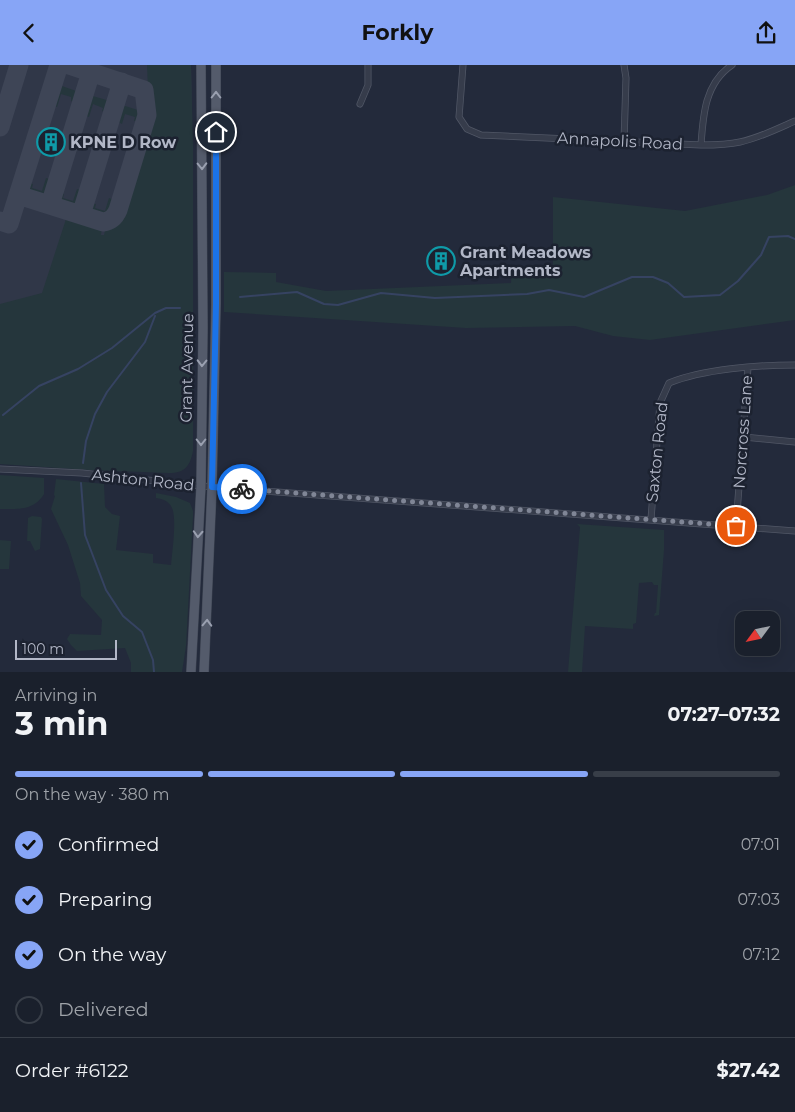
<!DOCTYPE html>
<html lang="en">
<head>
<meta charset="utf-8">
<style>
  :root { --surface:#1a202c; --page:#272d38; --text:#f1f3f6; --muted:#9fa3a9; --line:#383e48; --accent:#87a5f6 }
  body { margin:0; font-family:Montserrat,sans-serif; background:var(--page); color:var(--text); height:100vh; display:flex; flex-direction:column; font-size:19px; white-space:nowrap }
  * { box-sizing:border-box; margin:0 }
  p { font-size:16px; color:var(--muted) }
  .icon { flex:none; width:28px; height:28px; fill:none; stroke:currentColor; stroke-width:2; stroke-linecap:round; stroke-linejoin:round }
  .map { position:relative; height:607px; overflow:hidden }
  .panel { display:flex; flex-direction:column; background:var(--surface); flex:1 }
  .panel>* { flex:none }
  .needle { width:32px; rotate:237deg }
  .fabs { position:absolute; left:735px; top:546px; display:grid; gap:10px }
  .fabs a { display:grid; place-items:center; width:45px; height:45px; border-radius:10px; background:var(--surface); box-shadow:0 5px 20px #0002,0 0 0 1px var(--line); font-size:25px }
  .scale { position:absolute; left:15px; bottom:12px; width:102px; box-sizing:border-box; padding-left:5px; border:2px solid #b2b7c7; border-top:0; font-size:14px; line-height:18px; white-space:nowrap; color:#b2b7c7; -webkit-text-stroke:4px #1c2230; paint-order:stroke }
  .pin { position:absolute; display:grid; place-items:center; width:42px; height:42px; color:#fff; margin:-21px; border:2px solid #fff; border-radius:50%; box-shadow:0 1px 5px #0007 }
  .courier { position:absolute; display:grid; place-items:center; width:50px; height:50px; margin:-25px; border:4px solid #1a73e8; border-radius:50%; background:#fff; color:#222; box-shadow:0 1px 6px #0007 }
  .headline em { font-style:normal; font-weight:700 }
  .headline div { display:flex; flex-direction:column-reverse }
  .headline { display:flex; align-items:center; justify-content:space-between; height:85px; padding:0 15px }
  h1 { font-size:32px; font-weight:700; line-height:38px }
  .bar { display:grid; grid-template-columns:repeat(4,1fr); gap:8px 5px; align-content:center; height:60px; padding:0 15px }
  .bar i { height:6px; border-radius:4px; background:var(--line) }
  .bar .active { background:var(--accent) }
  .bar p { grid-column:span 4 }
  .line { display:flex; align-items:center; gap:12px; padding:0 15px; border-top:1px solid var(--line) }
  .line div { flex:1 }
  ol { padding:0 15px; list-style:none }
  li { display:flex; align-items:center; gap:15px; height:55px }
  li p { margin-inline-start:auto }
  li .icon { padding:5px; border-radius:50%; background:var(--accent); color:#111; stroke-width:4 }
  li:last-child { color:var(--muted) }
  li i { width:28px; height:28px; border:2px solid var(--line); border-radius:50% }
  header { display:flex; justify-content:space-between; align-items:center; height:65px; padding:0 15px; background:var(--accent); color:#111; font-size:22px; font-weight:700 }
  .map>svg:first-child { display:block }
  .airport { fill:#303748 }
  .green { fill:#25363c }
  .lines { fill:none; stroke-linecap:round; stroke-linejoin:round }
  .stream { stroke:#364362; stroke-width:2 }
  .taxiway { stroke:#3e4556; stroke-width:19 }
  .minor-casing { stroke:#515766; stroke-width:7 }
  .primary-casing { stroke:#3f4654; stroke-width:10 }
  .minor { stroke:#363c4b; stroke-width:5.5 }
  .primary { stroke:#545b6b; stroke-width:9 }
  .oneway { stroke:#9aa0b0 }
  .done { stroke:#808696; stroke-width:5; stroke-dasharray:0 9 }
  .route { stroke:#1a73e8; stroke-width:6 }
  .labels { text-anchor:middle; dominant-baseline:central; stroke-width:5; stroke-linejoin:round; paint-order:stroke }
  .street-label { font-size:16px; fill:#b2b7c7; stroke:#1c2230 }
  .poi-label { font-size:16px; font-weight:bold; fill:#b2b7c7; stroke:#1c2230; text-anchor:start }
</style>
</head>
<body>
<header><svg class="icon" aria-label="back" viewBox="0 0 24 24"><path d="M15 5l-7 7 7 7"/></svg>Forkly<svg class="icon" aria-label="share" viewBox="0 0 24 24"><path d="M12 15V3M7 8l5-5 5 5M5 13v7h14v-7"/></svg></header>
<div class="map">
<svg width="795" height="607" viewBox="0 0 795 607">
  <rect width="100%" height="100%" fill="#232a3b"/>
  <!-- airport -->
  <path class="airport" d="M0,0H191L192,47L0,391Z"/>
  <!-- green -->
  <path class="green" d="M147,0H191L193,79V386C190,401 185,408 169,408L89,405L0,399V239L42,228L67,151L102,161L101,170H104L106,161L113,159L119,154L146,69L149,51Z
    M59,20L79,27L78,36L75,37L71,36V32L61,29L57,42L54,41L51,37L56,22Z
    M89,30L110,36L112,38L110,46L107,47L102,46L103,43L93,39L89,52L84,50L83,46Z
    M122,40L141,46V56H134L135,52L125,49L122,59L115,55L119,41Z
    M46,113L50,114L52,117L46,132C40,135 29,131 24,126L25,119L28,117L33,119L32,123L42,126Z
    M795,120V255L650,275L613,271L575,261L466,263L224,247V207L276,208V217L326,226L511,218L512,203L538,214L553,200V132L685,146L767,130Z
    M77,124L83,126C84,131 80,139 76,143L62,141L56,136V131L60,127L64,129L63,133L73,136Z
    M109,133L114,135L115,138L109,152L104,154L89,148L87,143L89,138L96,139L95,143L105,146Z
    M0,410L44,413V429C34,446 17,444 0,444Z
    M56,414L104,419L105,442L112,449L120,451L116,485L153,489V498L171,500C172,488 177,453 172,443C169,436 163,434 156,433V428L176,432L190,438L193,446V452L186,581L182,607H131V598L125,583L77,586L71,580L67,574L70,569L101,570L102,555L81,531L80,518L68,480L51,444L55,431L54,430Z
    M32,451L41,452L42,454L40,484L35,486L30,476H27L28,453Z
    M577,459L664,465V485L659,550L654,551L655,548H656L658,520H654L652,517L639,518L636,558L633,559V564L585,561L582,607H568L580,462Z
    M0,475L11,476L9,504H0Z"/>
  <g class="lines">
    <!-- stream -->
    <path class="stream" d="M240,232L297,227L324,239L338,240L381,228L435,233L527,229L549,225L584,232L632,212H653L668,218L684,232L720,230L738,216L761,190L769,172L788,171L795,174
      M3,350L39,321L78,304L112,283L155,248L166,243H180
      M83,398L86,376L95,349L107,327L145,277L155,251
      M81,418L85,470L106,525L123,551L142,567L153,595L154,607"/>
    <!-- taxiway -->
    <path class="taxiway" d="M0,62L19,0
      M18,130L103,157C111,156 115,152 118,145L147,50L144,25L69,0
      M50,140L91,7
      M81,150L122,17
      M0,156L9,159L59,0"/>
    <defs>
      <path id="minor" d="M463,0L459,52L467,64L481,70L701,80C714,80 727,80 740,77C759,73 777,64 795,56
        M624,0L626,13L624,77
        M360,39L368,20V0
        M701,80C703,50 705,18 732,0
        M744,372L795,377
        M0,404L82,408L212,422L795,466
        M651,454L660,338L669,318C703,304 758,300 795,300
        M736,461L748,302"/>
      <path id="primary" d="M191,607L201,421L203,263L201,0
        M204,607L212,422L216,239V0"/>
    </defs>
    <!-- minor casing -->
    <use href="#minor" class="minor-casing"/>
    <!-- primary casing -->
    <use href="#primary" class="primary-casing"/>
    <!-- minor -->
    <use href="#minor" class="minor"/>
    <!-- primary -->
    <use href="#primary" class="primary"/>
  </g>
  <!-- one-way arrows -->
  <defs><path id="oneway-chevron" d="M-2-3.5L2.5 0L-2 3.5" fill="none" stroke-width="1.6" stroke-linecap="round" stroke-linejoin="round" transform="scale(1.25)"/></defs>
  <g class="oneway">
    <use href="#oneway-chevron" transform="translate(216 30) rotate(-90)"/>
    <use href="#oneway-chevron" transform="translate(202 101) rotate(89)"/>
    <use href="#oneway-chevron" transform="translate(202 298) rotate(91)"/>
    <use href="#oneway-chevron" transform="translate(201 377) rotate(90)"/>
    <use href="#oneway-chevron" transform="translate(198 469) rotate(93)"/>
    <use href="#oneway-chevron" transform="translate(207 558) rotate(-88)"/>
  </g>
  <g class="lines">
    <!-- done -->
    <path class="done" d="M242,424L736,461"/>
    <!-- route -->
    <path class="route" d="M216,67V239L212,422L242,424"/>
  </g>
  <!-- icons -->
  <defs>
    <symbol id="building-ring" viewBox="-11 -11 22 22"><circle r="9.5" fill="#1c2230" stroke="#0f9aa8" stroke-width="1.5"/><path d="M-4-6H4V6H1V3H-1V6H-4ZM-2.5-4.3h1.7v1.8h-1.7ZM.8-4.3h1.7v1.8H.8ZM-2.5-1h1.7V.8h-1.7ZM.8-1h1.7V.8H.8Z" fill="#0f9aa8"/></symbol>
  </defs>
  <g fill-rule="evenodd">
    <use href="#building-ring" x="35" y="61" width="32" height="32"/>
    <use href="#building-ring" x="425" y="180" width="32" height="32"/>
  </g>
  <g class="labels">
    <!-- street labels -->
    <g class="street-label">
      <text transform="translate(620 76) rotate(3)">Annapolis Road</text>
      <text transform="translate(187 303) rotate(-89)">Grant Avenue</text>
      <text transform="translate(743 367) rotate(-86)">Norcross Lane</text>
      <text transform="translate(657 387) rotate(-84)">Saxton Road</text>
      <text transform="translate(143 415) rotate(6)">Ashton Road</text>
    </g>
    <!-- poi labels -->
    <g class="poi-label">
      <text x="70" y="77">KPNE D Row</text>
      <text x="460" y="187">Grant Meadows<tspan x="460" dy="18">Apartments</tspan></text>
    </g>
  </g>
</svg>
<div class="fabs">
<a><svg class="needle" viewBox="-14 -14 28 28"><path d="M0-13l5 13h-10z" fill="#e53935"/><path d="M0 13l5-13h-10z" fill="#9fa3a9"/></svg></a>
</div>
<div class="scale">100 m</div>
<div class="pin" style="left:736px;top:461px;background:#ea580c"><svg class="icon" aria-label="bag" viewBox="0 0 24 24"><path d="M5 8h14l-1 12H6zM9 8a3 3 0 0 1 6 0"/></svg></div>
<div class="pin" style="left:216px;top:67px;background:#1f2937"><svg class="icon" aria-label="home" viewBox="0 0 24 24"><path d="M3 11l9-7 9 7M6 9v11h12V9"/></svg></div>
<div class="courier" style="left:242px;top:424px"><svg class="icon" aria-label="bike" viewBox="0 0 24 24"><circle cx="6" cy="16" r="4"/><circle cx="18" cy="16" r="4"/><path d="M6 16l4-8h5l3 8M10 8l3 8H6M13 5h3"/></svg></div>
</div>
<section class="panel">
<div class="headline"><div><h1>3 min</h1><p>Arriving in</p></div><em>07:27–07:32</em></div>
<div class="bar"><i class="active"></i><i class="active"></i><i class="active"></i><i></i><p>On the way · 380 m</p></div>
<ol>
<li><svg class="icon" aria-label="check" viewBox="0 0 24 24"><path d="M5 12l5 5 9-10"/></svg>Confirmed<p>07:01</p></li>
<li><svg class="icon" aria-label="check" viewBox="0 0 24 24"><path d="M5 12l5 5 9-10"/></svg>Preparing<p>07:03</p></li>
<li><svg class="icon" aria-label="check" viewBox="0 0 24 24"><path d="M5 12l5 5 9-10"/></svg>On the way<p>07:12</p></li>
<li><i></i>Delivered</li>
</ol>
<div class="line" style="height:65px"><div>Order #6122</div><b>$27.42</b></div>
</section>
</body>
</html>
